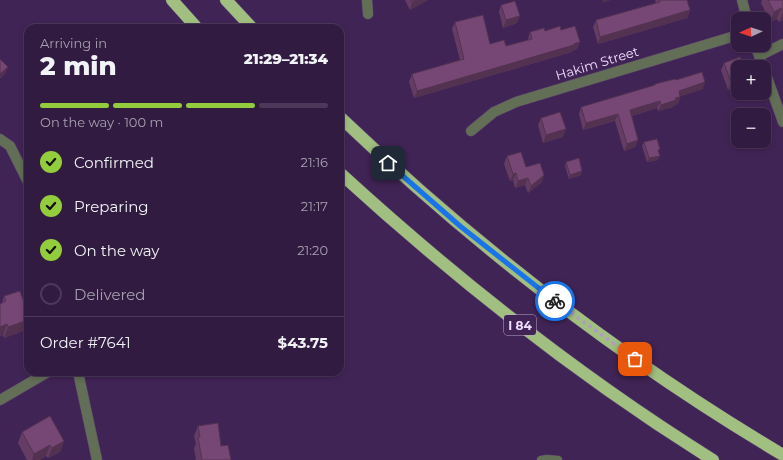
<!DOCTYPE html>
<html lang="en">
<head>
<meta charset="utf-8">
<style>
  :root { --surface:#311b40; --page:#392447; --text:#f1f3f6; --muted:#a8a1b1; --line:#4c3959; --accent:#93cc3d }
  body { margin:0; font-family:Montserrat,sans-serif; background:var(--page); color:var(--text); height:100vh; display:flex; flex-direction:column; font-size:15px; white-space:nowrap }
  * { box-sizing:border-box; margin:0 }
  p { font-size:13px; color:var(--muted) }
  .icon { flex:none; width:22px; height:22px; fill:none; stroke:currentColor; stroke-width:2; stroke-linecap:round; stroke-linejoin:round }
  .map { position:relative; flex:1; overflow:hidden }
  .details { position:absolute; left:24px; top:24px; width:320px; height:352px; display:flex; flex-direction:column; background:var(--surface); border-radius:12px; box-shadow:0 2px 6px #0003,0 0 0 1px var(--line) }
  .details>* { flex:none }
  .needle { width:26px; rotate:267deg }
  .buttons { position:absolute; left:731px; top:12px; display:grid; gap:8px }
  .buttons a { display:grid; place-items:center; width:40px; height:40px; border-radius:8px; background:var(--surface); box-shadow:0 2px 6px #0003,0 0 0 1px var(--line); font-size:20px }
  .pin { position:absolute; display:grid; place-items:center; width:34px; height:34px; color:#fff; margin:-17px; border-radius:8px; box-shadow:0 2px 6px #0006 }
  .courier { position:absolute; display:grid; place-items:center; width:40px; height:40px; margin:-20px; border:3px solid #1a73e8; border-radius:50%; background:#fff; color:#222; box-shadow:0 1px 5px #0007 }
  .head em { font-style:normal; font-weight:800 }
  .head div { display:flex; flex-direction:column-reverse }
  .head { display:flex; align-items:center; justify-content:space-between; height:68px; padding:0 16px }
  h1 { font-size:26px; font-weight:800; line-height:30px }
  .bar { display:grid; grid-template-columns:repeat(4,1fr); gap:6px 4px; align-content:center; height:48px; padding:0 16px }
  .bar i { height:5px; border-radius:3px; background:var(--line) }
  .bar .active { background:var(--accent) }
  .bar p { grid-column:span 4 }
  .line { display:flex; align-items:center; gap:10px; padding:0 16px; border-top:1px solid var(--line) }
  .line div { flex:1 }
  ol { padding:0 16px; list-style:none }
  li { display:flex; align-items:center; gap:12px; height:44px }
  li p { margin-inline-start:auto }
  li .icon { padding:4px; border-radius:50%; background:var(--accent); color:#111; stroke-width:4 }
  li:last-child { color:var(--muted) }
  li i { width:22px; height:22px; border:2px solid var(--line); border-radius:50% }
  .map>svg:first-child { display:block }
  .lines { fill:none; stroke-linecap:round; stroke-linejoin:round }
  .lane-casing { stroke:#5d4271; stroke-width:9 }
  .street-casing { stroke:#5d4271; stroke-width:11 }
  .highway-casing { stroke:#5d4271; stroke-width:13 }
  .lane { stroke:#626e55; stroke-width:8 }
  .street { stroke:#626e55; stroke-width:10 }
  .highway { stroke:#a1bf80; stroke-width:12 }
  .wall { fill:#653d64 }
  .shaded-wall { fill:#533251 }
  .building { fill:#764774; stroke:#533251 }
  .done { stroke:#b19cc2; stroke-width:4; stroke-dasharray:0 7.2 }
  .route { stroke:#1a73e8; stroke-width:5 }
  .labels { text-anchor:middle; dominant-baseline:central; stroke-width:4; stroke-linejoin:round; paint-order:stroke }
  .shield { fill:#412456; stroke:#baa6ca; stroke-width:1 }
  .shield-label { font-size:12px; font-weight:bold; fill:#eeddfc }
  .street-label { font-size:13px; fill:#eeddfc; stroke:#412456 }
</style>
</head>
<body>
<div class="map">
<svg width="783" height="460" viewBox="0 0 783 460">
  <rect width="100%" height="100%" fill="#412456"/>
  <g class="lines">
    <defs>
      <path id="lane" d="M541,460L547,459L558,460"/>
      <path id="street" d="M367,0L368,14
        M742,0L747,19
        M755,45L761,61
        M759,56L783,44
        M764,69L783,122
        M471,131L494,112L516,102L738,35
        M0,139L10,146L28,182
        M78,372L97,460
        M0,400L48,372"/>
      <path id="highway" d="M172,0L197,28
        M226,0L252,28
        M340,117C475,246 623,360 783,455
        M340,173C456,279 580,377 713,460"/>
    </defs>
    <!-- lane casing -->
    <use href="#lane" class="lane-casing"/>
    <!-- street casing -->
    <use href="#street" class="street-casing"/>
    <!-- highway casing -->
    <use href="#highway" class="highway-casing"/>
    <!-- lane -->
    <use href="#lane" class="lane"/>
    <!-- street -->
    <use href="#street" class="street"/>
    <!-- highway -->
    <use href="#highway" class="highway"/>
  </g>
  <!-- wall -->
  <path class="wall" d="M405,0H428L410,10Z
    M655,0H687L690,10L687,18L598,44L593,27L596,20L656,3Z
    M762,0H783V20L779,22L777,19L770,22L761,3Z
    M501,5L517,23L503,28L499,12Z
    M455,22L490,44L506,46L528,40V39L530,32L545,31L561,30L580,42L577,49L572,51V52L414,98L409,82L412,74L460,60L452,29Z
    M724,63L738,67V87L728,90L721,70Z
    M655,84L703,89L680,96L678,104L674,105L673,107L658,111L657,108L632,116L638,140L635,147L624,151L615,121L583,130L579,114L581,107L655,86Z
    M28,103V117L25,111Z
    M541,118L563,137L543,143L538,125Z
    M644,142L659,152L658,160L647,162L642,146Z
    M507,156L526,167L544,175L541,183L528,193L525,185L515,188L513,180L510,181L504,164Z
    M566,162L581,175L569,179L565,166Z
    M4,296L26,330L4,338L3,335L0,336V304L2,303Z
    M198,426L221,446L231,460H196L194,448L196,444L194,436Z
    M22,432L64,441L60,452L48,458L46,456L39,460H27L18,443Z"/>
  <!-- shaded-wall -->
  <path class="shaded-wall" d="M416,0H428L410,10L412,2Z
    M603,0H611L602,3Z
    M781,8L777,19L770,22L774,12Z
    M690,10L687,18L598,44L600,37Z
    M783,11V20L779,22Z
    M520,16L517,23L503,28L506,20Z
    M580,42L577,49L572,51V52L414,98L417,91Z
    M8,67L5,74L0,79V74Z
    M738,80V87L728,90L731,82Z
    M705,82L703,89L676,98L679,91Z
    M680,97L678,104L674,105L673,107L658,111L661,105Z
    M660,101L657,108L628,117L630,110Z
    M618,114L615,121L583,130L586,123Z
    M566,129L563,137L543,143L546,135Z
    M638,140L635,147L624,151L627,144Z
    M660,156L658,160L647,162L649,158Z
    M582,171L581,175L569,179L570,175Z
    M516,173L513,180L510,181L513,174Z
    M544,175L541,183L528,193L531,186Z
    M528,178L525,185L515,188L518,181Z
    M28,320V324L26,330L4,338L8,327Z
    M7,324L3,335L0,336V327Z
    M64,441L60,452L48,458L52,448Z
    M50,445L46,456L39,460H32L34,454Z"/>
  <!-- building -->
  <path class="building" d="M411,0H416L412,2Z
    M660,0H687L690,10L600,37L596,20L660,2Z
    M768,0H783V11L781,8L774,12Z
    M515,1L520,16L506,20L501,5Z
    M483,15L490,44L504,40L506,46L532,39L530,32L544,28L545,31L560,26L561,30L575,26L580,42L574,44V45L417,91L412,74L464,59L455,22Z
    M740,57L743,67H738V80L731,82L724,63Z
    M0,59L8,67L0,74Z
    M702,72L705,82L679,91L680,97L675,98L676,100L661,105L660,101L630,110L638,140L627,144L618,114L586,123L581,107L655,85V84L675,79L676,80Z
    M560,112L566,129L546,135L541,118Z
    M657,139L660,149L658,150L660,156L649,158L644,142Z
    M521,152L526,167L540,163L544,175L531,186L528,178L518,181L516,173L513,174L507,156Z
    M579,158L582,171L570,175L566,162Z
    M20,291L28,314V320L8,327L7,324L0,327V304L6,301L4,296Z
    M50,416L64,441L52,448L50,445L34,454L22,432Z
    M218,423L221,446L228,445L231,460H202L198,437H200L198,426Z"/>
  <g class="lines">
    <!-- done -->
    <path class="done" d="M555,301L635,359"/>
    <!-- route -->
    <path class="route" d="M388,163L460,226L555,301"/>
  </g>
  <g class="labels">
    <!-- shield labels -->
    <rect class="shield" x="504" y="315" width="32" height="20" rx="3"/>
    <g class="shield-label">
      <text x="520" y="325">I 84</text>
    </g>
    <!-- street labels -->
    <g class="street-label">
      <text transform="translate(597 63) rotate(-17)">Hakim Street</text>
    </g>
  </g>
</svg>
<div class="buttons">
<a><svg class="needle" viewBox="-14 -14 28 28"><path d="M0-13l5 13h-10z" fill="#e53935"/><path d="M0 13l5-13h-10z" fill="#a8a1b1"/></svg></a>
<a>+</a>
<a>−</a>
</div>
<div class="pin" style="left:635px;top:359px;background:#ea580c"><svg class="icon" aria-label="bag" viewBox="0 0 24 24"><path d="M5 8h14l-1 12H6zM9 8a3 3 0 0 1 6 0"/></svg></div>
<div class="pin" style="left:388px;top:163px;background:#1f2937"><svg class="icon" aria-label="home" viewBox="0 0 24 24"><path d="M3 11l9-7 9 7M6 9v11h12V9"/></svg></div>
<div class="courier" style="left:555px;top:301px"><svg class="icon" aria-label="bike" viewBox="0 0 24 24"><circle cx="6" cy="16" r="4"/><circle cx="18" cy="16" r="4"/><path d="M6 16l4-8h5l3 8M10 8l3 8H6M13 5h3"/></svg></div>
<section class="details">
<div class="head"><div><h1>2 min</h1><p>Arriving in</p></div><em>21:29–21:34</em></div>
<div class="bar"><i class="active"></i><i class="active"></i><i class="active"></i><i></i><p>On the way · 100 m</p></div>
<ol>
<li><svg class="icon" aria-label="check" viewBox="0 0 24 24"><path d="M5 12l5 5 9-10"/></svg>Confirmed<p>21:16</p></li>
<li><svg class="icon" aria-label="check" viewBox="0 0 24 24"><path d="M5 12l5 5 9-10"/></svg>Preparing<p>21:17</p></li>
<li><svg class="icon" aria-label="check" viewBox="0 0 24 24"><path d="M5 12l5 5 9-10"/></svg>On the way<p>21:20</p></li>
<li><i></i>Delivered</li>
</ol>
<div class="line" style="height:52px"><div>Order #7641</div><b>$43.75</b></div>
</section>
</div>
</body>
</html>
